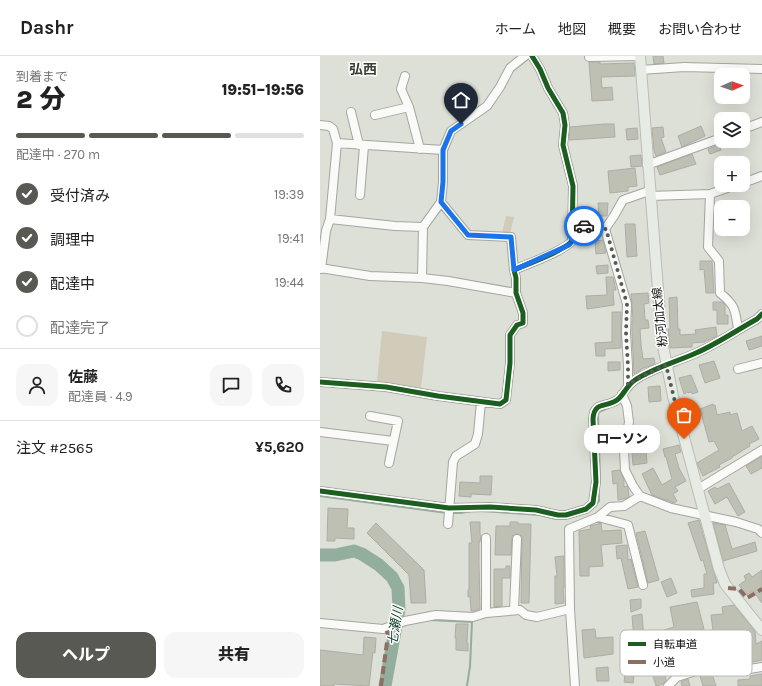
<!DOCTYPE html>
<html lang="ja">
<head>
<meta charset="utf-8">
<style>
  :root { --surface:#fff; --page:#f6f6f6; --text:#222; --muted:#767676; --line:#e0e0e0; --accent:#575952 }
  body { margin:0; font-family:Karla,"Noto Sans JP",sans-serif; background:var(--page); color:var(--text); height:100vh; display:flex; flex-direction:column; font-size:15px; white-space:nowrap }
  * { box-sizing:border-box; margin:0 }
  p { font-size:13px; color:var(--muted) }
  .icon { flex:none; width:22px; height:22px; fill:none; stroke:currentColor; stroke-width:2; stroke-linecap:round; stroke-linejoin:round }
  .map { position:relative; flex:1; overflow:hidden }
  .sheet { display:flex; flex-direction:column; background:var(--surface); width:320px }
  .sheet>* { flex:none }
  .needle { width:26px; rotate:88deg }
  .fabs { position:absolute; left:394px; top:12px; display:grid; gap:8px }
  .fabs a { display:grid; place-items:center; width:36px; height:36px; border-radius:8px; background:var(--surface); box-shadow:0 4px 16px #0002; font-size:20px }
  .pin { position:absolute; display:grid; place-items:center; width:34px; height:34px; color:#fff; margin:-41px -17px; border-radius:50% 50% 50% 0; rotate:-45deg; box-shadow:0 0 4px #0007 }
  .pin .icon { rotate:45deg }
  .courier { position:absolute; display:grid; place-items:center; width:40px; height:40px; margin:-20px; border:3px solid #1a73e8; border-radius:50%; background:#fff; color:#222; box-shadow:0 1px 5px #0007 }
  .bubble { position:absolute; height:28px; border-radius:12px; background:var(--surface); box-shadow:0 4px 16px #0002; font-size:13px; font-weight:800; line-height:28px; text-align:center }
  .summary em { font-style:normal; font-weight:800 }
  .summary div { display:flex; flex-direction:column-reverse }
  .summary { display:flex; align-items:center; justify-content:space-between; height:68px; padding:0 16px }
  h1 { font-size:26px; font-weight:800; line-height:30px }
  .bar { display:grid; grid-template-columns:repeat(4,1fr); gap:6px 4px; align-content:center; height:48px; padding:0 16px }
  .bar i { height:5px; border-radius:3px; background:var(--line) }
  .bar .on { background:var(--accent) }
  .bar p { grid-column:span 4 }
  .line { display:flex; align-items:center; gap:10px; padding:0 16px; border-top:1px solid var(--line) }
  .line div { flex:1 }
  .round { display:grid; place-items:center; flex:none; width:42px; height:42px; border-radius:12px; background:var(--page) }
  ol { padding:0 16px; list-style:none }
  li { display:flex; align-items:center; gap:12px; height:44px }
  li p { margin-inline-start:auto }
  li .icon { padding:4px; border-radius:50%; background:var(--accent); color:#fff; stroke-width:4 }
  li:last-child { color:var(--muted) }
  li i { width:22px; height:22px; border:2px solid var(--line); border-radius:50% }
  .primary-button { display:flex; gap:8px; margin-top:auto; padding:8px 16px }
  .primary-button a { flex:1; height:46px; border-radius:12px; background:var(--accent); color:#fff; font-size:16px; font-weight:800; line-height:46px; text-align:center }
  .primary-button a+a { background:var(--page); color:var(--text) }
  header { display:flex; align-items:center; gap:24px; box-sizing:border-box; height:56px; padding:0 20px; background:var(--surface); border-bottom:1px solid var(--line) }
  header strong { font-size:19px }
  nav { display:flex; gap:22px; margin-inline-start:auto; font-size:14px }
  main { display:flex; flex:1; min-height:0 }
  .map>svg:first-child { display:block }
  .green { fill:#d1cbb9 }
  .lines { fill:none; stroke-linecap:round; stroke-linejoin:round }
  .stream { stroke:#94ae9d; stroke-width:2 }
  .river { stroke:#94ae9d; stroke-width:13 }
  .building { fill:#bfc0b4; stroke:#adada7; fill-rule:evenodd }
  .minor-casing { stroke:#a4a69f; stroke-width:10 }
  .major-casing { stroke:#babbb7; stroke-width:12 }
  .minor { stroke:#fafaf9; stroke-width:8 }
  .major { stroke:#e6ece4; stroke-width:10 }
  .quiet { stroke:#8d6e63; stroke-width:4; stroke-dasharray:8 4; stroke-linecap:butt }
  .cycleway-casing { stroke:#fff; stroke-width:8 }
  .cycleway { stroke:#1b5e20; stroke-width:5 }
  .done { stroke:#575952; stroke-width:4; stroke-dasharray:0 7.2 }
  .route { stroke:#1a73e8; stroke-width:5 }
  .labels { text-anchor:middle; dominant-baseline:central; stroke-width:3; stroke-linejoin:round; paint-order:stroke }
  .street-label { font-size:12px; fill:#0f100b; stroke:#fff }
  .water-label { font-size:13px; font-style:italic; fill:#0c3d27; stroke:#fff }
  .quarter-label { font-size:14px; font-weight:bold; fill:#3b3e32; stroke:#fff }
  .key { fill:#fff; stroke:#b7b7b6; stroke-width:1 }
  .key-label { font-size:11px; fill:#0f100b }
</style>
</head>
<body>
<header>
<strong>Dashr</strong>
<nav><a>ホーム</a><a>地図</a><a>概要</a><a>お問い合わせ</a></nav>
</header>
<main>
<section class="sheet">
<div class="summary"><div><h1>2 分</h1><p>到着まで</p></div><em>19:51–19:56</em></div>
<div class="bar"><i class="on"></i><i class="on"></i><i class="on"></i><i></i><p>配達中 · 270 m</p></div>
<ol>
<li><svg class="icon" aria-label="check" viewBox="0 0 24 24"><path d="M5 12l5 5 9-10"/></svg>受付済み<p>19:39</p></li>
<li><svg class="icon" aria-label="check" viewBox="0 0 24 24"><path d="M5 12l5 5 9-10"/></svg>調理中<p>19:41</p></li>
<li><svg class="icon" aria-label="check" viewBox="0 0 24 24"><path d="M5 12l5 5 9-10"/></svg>配達中<p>19:44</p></li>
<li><i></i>配達完了</li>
</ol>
<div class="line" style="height:72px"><a class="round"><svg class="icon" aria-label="person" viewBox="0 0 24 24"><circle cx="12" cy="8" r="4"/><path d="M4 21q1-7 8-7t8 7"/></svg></a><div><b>佐藤</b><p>配達員 · 4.9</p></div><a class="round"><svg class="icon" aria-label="chat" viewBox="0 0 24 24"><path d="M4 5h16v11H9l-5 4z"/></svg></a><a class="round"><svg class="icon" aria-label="phone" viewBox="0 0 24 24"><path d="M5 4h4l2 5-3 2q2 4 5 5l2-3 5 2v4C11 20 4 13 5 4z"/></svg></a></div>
<div class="line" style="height:52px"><div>注文 #2565</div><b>¥5,620</b></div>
<div class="primary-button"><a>ヘルプ</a><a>共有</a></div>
</section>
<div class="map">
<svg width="442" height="630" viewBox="0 0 442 630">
  <rect width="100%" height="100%" fill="#dde0d6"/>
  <!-- green -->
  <path class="green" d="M186,160L194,161L190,178L182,177Z
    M62,275L107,281L101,332L57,326Z"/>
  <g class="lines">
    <!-- stream -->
    <path class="stream" d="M280,423L278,359L279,356L288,352
      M0,440L127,457
      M272,452L279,445V429
      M163,455L220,459L236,463H244
      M131,457H141L151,455
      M110,564L152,566L150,610L147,630"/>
    <!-- river -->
    <path class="river" d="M0,499H15L34,495L42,498L59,509L72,521L78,532L79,553L65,630"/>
  </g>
  <!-- building -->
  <path class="building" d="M333,0H343L344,7L334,8Z
    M269,6H280V8L314,7L315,20L281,21L282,32L292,31L293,44L272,45Z
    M284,68H294L295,81L249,84L250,71Z
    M381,70L385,80L362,91L358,80Z
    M343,71L344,81L341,82L346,96L336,100L334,95L332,72Z
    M317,72L318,83L307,84L306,73Z
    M399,89L401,94L390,98L388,93Z
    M372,98L376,108L340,119L337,111Z
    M321,99L322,110L311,111L310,100Z
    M315,112L317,130L308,131V135L290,137L288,115Z
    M278,147H288L287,160H279Z
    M305,168H315L317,200L307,201Z
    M283,184L286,197L276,198L275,185Z
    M380,205H392L394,237H386L384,213L380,214Z
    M288,209V217L277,218L276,210Z
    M286,221H293L296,234H293L294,249L267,253L266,240L287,239Z
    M328,237L329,247L324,248L325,264H328L329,272L320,273L321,288L323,303L334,302L335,308L321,313V314L314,318L312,277V265H313L312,248L311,238Z
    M357,241L358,273H360V279L376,278L375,274L396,271L397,280L389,284L385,285V286L372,287V291L350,292L348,273H350L349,242Z
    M393,246H402L405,249V259H408V268H397V254H393Z
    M292,256H301V292L285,293V300H276L275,287L292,286Z
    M442,280V290L429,294L426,285Z
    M394,305L400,322L385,327L379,309Z
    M288,306H300V314L288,315Z
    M371,319L378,336L372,338V336L368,337V336L364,338L359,322Z
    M340,330L341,345L329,346L328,331Z
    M393,348V350L395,349L397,359L410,356V359L417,357L422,375L432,370L439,383L429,388L430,390L412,401V402L399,409L400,411L383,420L377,407L399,394L394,385L389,386L380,353Z
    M325,380L327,407L313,409L311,386L312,382Z
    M359,389L361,396L355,398L359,412L366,425L355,431L358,435L353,438L357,445L354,447L332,439L322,418L333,412L342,429L352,423L346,401H345L343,393Z
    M442,400V412L431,418L426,410Z
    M300,414L304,424V431L307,430L308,432L309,441L304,443L298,444L297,427L293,428L292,415Z
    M160,420H172L171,439L151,438V441L139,440L140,426L160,427Z
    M409,427L425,456L418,460L407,441L395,448L388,435L395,431L397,433Z
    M8,452L28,453L27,472H34V483L15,482V485H7Z
    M379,464L397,527H393L394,538L372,541L371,534L384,532V518H387L383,504L381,505L368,467Z
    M150,466H160V479H161L160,486H159V508L160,553L153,555H151L150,540L148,541V534H149V487H152Z
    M190,466H198V468H211L209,547H201L202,480L197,478L192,480L191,499H175L176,470H190Z
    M56,467L104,514L106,547H91L89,519L47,477Z
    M281,467L282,475L301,474L302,487L281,489L283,510L269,511V520H260L259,475L271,473L270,470Z
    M393,467L405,469L412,493L435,486L437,495L403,505Z
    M325,475L339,524L328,527L316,477Z
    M307,489L308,504L311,503L318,531L308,533L301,502L297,503L296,490Z
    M244,500V532H243L244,547L235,548V520H237L235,501Z
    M186,510H190V522H182V550L174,551V513H186Z
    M442,514V547L433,535L426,539L419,529L426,524L424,520L429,517L432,521Z
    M351,522L357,537L347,541L341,526Z
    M321,543V552L311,556L310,544Z
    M377,546L384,573L376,575L380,593L395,591L391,559L403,558L402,551L414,549L435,575L436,588L442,585V604L420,609L418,592L401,594L403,606L385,607L355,616L345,620L346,624L343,628L336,630L332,617L348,612L344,600L345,599L342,585L346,584L344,574L354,571L350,551ZM369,576L372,589L354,592L351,582L352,580Z
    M322,558L324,583L314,584L312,560Z
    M136,568H148L147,587H148V595L136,594V582H135Z
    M275,573L276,582L293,581V598L264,602L262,574Z
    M44,581L56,582L55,597L53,596L49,630L14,628V630H0V594L43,599Z
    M288,611L289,625H277L276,612Z
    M387,618H392L396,630H383L380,620Z
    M442,618V630H418V624L430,623V620Z
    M305,619L314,620L313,627L304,626Z
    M368,623L370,630H362L361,626Z"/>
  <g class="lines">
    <defs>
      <path id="minor" d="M269,0V1L320,0
        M321,14L364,11L442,13
        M85,20L81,33L89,51L100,93
        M31,56L39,89
        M55,59L89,51
        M0,69L9,70L13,73L17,87L10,163L6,175L1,213
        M423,73L442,66
        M17,87L123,94
        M327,109L401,82
        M423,127L442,120
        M390,138L388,191L399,205L400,237C416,250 415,254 418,273
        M40,139L44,90
        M330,140L390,138L416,129
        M121,146L148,179L191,181L194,214
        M10,163L75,170L103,171
        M252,166L267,171L285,173
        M285,173L307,248L306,277L308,310V329
        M285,173L294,160L303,144L329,135
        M0,212L50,220L102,222L128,225L196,237
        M102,222L103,171L121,146L123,126V94L131,75L167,50L180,31L190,12L205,0
        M418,313L442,307
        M0,326L66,331L118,340L180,348L186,344L190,307V279L197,269L203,267V257L196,237V222L194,214C207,208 244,195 252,185L253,130L243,89L245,69L243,57L228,32L220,13L212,0
        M302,338L307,350L309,366L304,394L305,414L313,430L320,440L351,452L416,466L438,473L442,477
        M50,360L78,365L69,407
        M0,376L73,385
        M378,433L442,394
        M0,435L129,452L170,451L216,454L238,459H246L266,453L273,447L276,426L273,363C274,345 286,352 297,344C304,339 306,330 315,324C333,312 356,306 376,297C397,288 417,274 437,263L442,258
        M278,461L308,469L323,529
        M128,468L133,406L136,400L155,388L158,378L161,346
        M166,482V557
        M194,554L197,483
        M0,567L63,573L85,565L116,559L153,561L166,557L200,554L206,559L217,561L250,553
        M255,630L250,553L249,473L278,461L290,451L304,450L320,440
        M348,630L357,621L386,612H404L417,615L442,611"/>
      <path id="major" d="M320,0L342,285L353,340L399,513L405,528L442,574"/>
    </defs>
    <!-- minor casing -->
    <use href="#minor" class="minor-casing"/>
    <!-- major casing -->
    <use href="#major" class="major-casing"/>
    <!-- minor -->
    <use href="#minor" class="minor"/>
    <!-- major -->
    <use href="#major" class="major"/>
    <!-- quiet -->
    <path class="quiet" d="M408,532L419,533L427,542L442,533
      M61,630L68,579L66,572"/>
    <defs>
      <path id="cycleway" d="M0,326L66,331L118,340L180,348L186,344L190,307V279L197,269L203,267V257L196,237V222L194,214C207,208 244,195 252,185L253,130L243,89L245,69L243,57L228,32L220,13L212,0
        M0,435L129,452L170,451L216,454L238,459H246L266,453L273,447L276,426L273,363C274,345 286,352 297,344C304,339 306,330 315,324C333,312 356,306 376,297C397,288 417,274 437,263L442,258"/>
    </defs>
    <!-- cycleway casing -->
    <use href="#cycleway" class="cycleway-casing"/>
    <!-- cycleway -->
    <use href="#cycleway" class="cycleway"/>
  </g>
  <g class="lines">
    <!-- done -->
    <path class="done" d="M264,170L286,173L307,248L306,277L308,310V329L315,324L346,309L364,383"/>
    <!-- route -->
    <path class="route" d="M141,68L131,75L123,94V126L121,146L148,179L191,181L194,214L249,189L252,185V166L264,170"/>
  </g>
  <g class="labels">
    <!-- street labels -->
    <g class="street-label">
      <text transform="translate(340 261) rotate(-96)">粉河加太線</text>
    </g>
    <!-- water labels -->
    <g class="water-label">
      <text transform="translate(75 570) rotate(-81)">七瀬川</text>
    </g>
    <!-- quarter labels -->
    <g class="quarter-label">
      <text x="43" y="13">弘西</text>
    </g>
  </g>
  <!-- legend -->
  <rect x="300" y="574" width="132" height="46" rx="6" class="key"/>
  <rect x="308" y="586" width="18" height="4" fill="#1b5e20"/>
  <rect x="308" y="604" width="18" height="4" fill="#8d6e63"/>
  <g class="key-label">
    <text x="333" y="592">自転車道</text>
    <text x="333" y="610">小道</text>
  </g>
</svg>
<div class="fabs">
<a><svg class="needle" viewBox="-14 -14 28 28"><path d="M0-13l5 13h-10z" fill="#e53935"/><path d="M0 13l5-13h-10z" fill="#767676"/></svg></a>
<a><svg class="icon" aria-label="layers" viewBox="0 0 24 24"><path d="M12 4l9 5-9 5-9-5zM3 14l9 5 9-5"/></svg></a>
<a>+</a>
<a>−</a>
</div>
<div class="pin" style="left:364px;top:383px;background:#ea580c"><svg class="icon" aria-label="bag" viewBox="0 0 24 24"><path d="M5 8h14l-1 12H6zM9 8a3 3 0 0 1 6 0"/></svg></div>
<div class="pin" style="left:141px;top:68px;background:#1f2937"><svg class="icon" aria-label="home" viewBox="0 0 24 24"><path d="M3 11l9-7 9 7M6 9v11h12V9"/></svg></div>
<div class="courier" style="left:264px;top:170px"><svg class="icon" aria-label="car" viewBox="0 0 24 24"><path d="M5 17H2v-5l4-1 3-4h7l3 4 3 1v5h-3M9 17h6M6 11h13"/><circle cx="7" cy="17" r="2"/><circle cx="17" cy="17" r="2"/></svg></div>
<div class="bubble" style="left:264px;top:369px;width:76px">ローソン</div>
</div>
</main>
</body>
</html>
